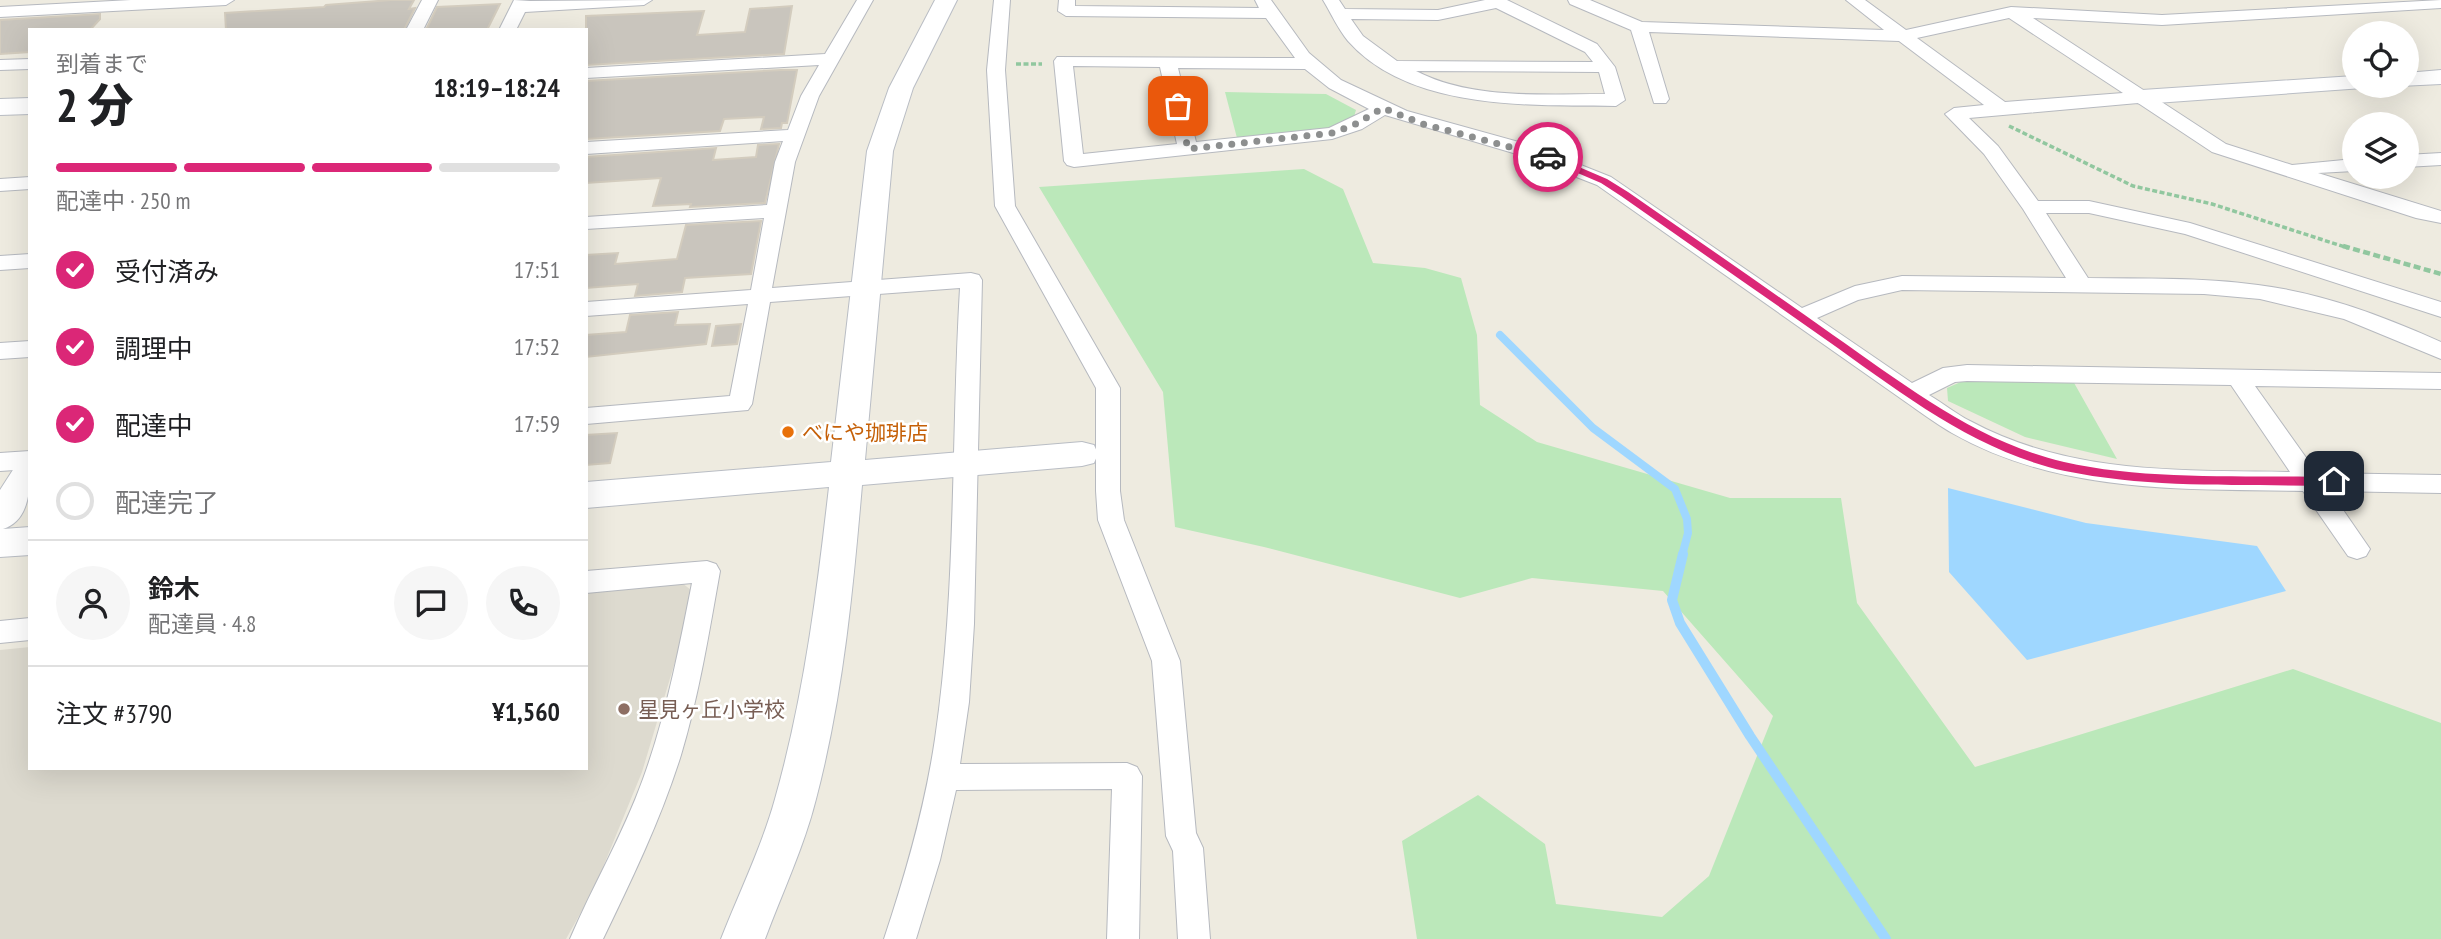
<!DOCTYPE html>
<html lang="ja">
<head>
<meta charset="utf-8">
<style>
  :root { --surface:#fff; --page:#f6f6f6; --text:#202124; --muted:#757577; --line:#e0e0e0; --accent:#db2777 }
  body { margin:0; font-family:"PT Sans Narrow","Noto Sans JP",sans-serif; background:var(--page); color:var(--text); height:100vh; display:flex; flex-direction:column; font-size:26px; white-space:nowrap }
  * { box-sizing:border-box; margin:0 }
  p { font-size:23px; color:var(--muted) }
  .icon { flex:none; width:38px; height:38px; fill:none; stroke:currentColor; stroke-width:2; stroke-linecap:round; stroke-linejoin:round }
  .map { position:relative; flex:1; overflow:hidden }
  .sheet { position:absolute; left:28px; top:28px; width:560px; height:742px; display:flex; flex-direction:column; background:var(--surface); border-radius:0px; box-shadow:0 7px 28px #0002 }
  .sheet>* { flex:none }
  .tools { position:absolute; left:2342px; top:21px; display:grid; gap:14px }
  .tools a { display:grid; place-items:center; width:77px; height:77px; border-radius:50%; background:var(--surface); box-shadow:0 7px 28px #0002; font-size:35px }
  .pin { position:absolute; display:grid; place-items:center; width:60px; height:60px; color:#fff; margin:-30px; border-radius:14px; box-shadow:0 4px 10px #0006 }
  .courier { position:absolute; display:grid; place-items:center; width:70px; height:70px; margin:-35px; border:5px solid #db2777; border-radius:50%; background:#fff; color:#222; box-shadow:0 2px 9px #0007 }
  .headline em { font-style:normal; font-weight:800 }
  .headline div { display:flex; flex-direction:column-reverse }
  .headline { display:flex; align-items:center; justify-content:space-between; height:119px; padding:0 28px }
  h1 { font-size:46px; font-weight:800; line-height:52px }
  .bar { display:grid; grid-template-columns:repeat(4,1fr); gap:10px 7px; align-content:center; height:84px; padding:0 28px }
  .bar i { height:9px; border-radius:5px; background:var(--line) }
  .bar .current { background:var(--accent) }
  .bar p { grid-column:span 4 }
  .line { display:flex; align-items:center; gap:18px; padding:0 28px; border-top:2px solid var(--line) }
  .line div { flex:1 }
  .round { display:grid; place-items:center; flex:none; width:74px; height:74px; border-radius:37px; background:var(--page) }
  ol { padding:0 28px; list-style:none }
  li { display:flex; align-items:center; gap:21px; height:77px }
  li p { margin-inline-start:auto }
  li .icon { padding:7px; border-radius:50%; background:var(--accent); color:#fff; stroke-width:4 }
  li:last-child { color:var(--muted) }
  li i { width:38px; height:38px; border:4px solid var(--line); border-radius:50% }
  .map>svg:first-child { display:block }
  .education { fill:#dddacf }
  .green { fill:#bbe8ba }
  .water { fill:#9fd7ff }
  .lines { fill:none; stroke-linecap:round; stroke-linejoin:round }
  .stream-far1 { stroke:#9fd7ff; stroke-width:8 }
  .stream { stroke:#9fd7ff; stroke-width:10 }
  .building { fill:#c9c5bd; stroke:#d3ccbe; stroke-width:2 }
  .street-casing { stroke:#b6b9bf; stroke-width:2 }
  .secondary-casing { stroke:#b9bdc4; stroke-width:2 }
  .path-far1 { stroke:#91c79f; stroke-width:3.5; stroke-dasharray:5 2.5; stroke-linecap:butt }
  .path { stroke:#91c79f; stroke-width:4.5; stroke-dasharray:7 3.5; stroke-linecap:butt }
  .street { fill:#fff; fill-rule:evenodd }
  .secondary { fill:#fff; fill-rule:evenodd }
  .route { fill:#db2777 }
  .done { stroke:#8d8f8f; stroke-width:7; stroke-dasharray:0 12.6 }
  .food-dot { fill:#e8710a; stroke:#fff; stroke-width:2.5 }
  .education-dot { fill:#8d6e63; stroke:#fff; stroke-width:2.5 }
  .labels { text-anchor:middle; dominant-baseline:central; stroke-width:5; stroke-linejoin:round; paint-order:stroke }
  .food-label { font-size:21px; fill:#c56008; stroke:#fff; text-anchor:start }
  .education-label { font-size:21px; fill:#785e54; stroke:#fff; text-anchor:start }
</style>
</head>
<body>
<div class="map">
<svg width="2441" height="939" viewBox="0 0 2441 939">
  <rect width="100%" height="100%" fill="#eeebe0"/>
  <!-- education -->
  <path class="education" d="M682,583L691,590L680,645L642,772L594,889L566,939H0V650L30,647V768H586V591Z"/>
  <!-- green -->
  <path class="green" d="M1225,92L1326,94L1356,110L1353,120L1330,130L1237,138Z
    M1304,169L1343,189L1373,263L1425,268L1461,278L1477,335L1480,405L1537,442L1730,498H1841L1857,603L1975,767L2293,669L2441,723V939H1417L1402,841L1478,795L1545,844L1556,904L1662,917L1709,876L1773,716L1663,591L1532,578L1460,598L1264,547L1175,527L1163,392L1039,187Z
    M1979,380L2073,381L2117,459L2025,437L1948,401L1947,388L1963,381Z"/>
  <!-- water -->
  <path class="water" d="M1948,488L2086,523L2257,546L2286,591L2027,660L1949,572Z"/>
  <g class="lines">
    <!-- stream-far1 -->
    <path class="stream-far1" d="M1500,335L1593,428L1675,489L1687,519L1688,533L1682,556"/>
    <!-- stream -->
    <path class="stream" d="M1683,554L1672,600L1680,623L1750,736L1886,939"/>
  </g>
  <!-- building -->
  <path class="building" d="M391,0H414L409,9L415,8L404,30H226L225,13L324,7L326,5Z
    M500,4L487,30H426L437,7Z
    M792,6L784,54L586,65V16L704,11L697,35L745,32L750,9Z
    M100,14V19L90,30H30V52L0,54V20Z
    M781,70H797L787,123H782L781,128L761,129L764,117L724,119L720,131L586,139V81Z
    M779,144L765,203L690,207L691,204L653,206L661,178L586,183V157L716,148L713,160L756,157L758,145Z
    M761,221L751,274L685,278L682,292L635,296L638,284L586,288V255L618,253L615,264L677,259L686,225Z
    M678,312L675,325L710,324L706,344L586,357V335L626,332L630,315Z
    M741,324L737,344L712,346L716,326Z
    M617,433L610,463L586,465V435Z"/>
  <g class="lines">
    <defs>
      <path id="street" d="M131,0H234L226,5L0,17V7Z
        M422,0H438L423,30H406Z
        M514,0L530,1L652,0L644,5L525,12L516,30H499Z
        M857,0H873L819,96L795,162L772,288L971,273L979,275L982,280L974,624L969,702L960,764L1127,763L1137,767L1142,776L1139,939H1107L1112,789L956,790L940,860L916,939H884C906,873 925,807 935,739C957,590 951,438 960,288L770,302L752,404L748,410L586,424V408L730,396L748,304L586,316V302L751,290L764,218L586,229V217L767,205L775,162L783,141L586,154V142L788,130L801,96L819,65L586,78V68L825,54Z
        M994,0H1010L1005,70L1015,206L1120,388V491L1124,520L1180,661L1196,833L1203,848L1210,939H1178L1173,851L1166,836L1152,661L1098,520L1096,491V388L995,206L987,70Z
        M1059,0H1075V6L1259,8L1255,0H1271L1309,53L1341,80L1407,111L1533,146L1611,177L1802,308L1855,286L1902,276L2066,278L2023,209L1984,154L1945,114L1954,108L1984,105L1899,41L1649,32L1669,99L1666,103H1654L1631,30L1570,4L1568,0H1590L1642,22L1884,30L1846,0H1865L1906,30L2011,7L2162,15L2441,0V8L2162,25L2033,18L2226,144L2292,165L2354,159V171L2318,173L2441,211V223L2416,218L2212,152L2138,103L1969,118L1998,146L2038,201H2089L2190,223L2441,302V317L2185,234L2089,213H2046L2088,278C2144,279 2202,277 2258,285C2322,293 2383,316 2441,342V359L2344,319L2260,299L2204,294L1902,290L1858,300L1817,318L1912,383L1943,368L1967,365L2441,373V389L2255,386L2317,473L2441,475V493L2330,491L2370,549L2366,556L2357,559L2348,556L2303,491C2184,489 2059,494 1952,433C1935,423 1919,411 1903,400L1597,185L1520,155L1385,115L1362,129L1332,139L1074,167L1067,165L1064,161L1054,61L1057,57L1295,58L1266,18L1066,16L1058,11ZM2009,18L2123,93L2005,102L1917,38ZM1073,66L1160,67L1177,144L1083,154ZM1178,68L1305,69L1329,88L1369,109L1329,128L1196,142ZM1967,381L2231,385L2290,472C2181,470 2070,475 1970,421C1956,414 1943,403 1929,395L1955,382Z
        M1323,0H1339L1345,9L1438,10L1485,0H1507L1597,44L1615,67L1625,100L1616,106C1531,105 1410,111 1348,41C1338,29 1331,13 1323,0ZM1496,8L1585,52L1593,62L1397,61L1363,36L1351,19L1438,20ZM1416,71L1599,72L1605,94C1544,94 1472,100 1416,71Z
        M30,59V69L0,70V60Z
        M2441,153V165L2406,167V155Z
        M30,177V189L0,191V179Z
        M30,254V268L0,270V256Z
        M30,341V357L0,359V343Z
        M30,451V469L0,471V453Z
        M707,561L716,564L720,571C709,633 699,695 681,755C661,819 632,879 603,939H570C593,885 623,835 643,779C666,716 679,649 692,583L586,593V571Z
        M30,618V640L0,643V621Z"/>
      <path id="secondary" d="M935,0H957L913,88L893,151L865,460L1082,442L1094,445L1098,454L1094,463L1082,466L862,485C853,590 843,696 816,799C804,847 782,893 765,939H721C739,893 762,846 775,799C804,697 817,592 829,487L586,508V482L831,462L867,151L889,88Z
        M2441,70V84L2400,86H2406V73Z
        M2354,76V86H2364L2363,88L2142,104L2133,102L2130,97L2133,92L2142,90Z
        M30,98V114L0,115V99Z
        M30,459C30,483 32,520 3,529L30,527V555L0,557V490L18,462Z"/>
    </defs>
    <!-- street casing -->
    <use href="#street" class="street-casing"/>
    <!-- secondary casing -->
    <use href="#secondary" class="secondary-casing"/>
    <!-- path-far1 -->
    <path class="path-far1" d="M1016,64H1042
      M2009,126L2133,186L2212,204L2348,248"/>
    <!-- path -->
    <path class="path" d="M2343,246L2441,274"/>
    <!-- street -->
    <use href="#street" class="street"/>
    <!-- secondary -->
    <use href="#secondary" class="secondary"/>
  </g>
  <!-- route -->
  <path class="route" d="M1545,155H1551L1607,179L1628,192C1696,239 1765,287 1833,335C1905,385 1977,442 2064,462C2147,481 2249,475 2334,477L2340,481L2334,486C2245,484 2153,489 2065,471C1974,451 1900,392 1825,339C1757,291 1689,244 1621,196L1601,183L1545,159Z"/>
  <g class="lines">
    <!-- done -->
    <path class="done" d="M1178,106L1188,149L1332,133L1354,125L1383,108L1423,124L1548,157"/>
  </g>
  <!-- markers -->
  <circle class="food-dot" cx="788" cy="432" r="7"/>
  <circle class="education-dot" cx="624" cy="709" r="7"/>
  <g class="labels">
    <!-- food labels -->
    <g class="food-label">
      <text x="802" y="432">べにや珈琲店</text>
    </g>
    <!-- education labels -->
    <g class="education-label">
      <text x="638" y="709">星見ヶ丘小学校</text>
    </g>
  </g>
</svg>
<div class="tools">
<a><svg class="icon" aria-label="locate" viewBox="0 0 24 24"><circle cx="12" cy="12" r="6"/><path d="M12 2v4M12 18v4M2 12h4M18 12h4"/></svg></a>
<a><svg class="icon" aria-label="layers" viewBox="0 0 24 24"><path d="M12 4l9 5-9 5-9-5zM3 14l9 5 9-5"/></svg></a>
</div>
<div class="pin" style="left:1178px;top:106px;background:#ea580c"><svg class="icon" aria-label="bag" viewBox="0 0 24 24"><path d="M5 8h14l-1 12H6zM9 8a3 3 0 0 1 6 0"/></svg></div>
<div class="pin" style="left:2334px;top:481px;background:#1f2937"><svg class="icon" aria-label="home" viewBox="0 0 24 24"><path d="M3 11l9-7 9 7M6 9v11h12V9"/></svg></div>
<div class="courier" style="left:1548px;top:157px"><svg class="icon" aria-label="car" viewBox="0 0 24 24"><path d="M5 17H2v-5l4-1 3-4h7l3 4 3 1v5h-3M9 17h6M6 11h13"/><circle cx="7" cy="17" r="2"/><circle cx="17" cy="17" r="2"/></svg></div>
<section class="sheet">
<div class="headline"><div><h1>2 分</h1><p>到着まで</p></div><em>18:19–18:24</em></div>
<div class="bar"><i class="current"></i><i class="current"></i><i class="current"></i><i></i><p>配達中 · 250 m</p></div>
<ol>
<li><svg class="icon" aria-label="check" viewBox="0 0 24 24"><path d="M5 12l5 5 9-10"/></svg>受付済み<p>17:51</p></li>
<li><svg class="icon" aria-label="check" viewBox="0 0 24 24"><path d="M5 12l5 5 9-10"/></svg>調理中<p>17:52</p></li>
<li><svg class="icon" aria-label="check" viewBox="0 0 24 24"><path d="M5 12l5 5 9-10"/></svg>配達中<p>17:59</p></li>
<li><i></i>配達完了</li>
</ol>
<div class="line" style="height:126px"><a class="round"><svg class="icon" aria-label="person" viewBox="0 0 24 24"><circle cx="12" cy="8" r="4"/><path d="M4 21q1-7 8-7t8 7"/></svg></a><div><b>鈴木</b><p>配達員 · 4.8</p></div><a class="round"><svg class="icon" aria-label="chat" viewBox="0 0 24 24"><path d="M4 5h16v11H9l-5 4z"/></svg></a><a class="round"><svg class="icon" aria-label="phone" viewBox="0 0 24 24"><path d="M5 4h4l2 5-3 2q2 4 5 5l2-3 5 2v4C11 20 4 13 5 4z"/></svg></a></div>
<div class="line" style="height:91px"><div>注文 #3790</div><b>¥1,560</b></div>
</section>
</div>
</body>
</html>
